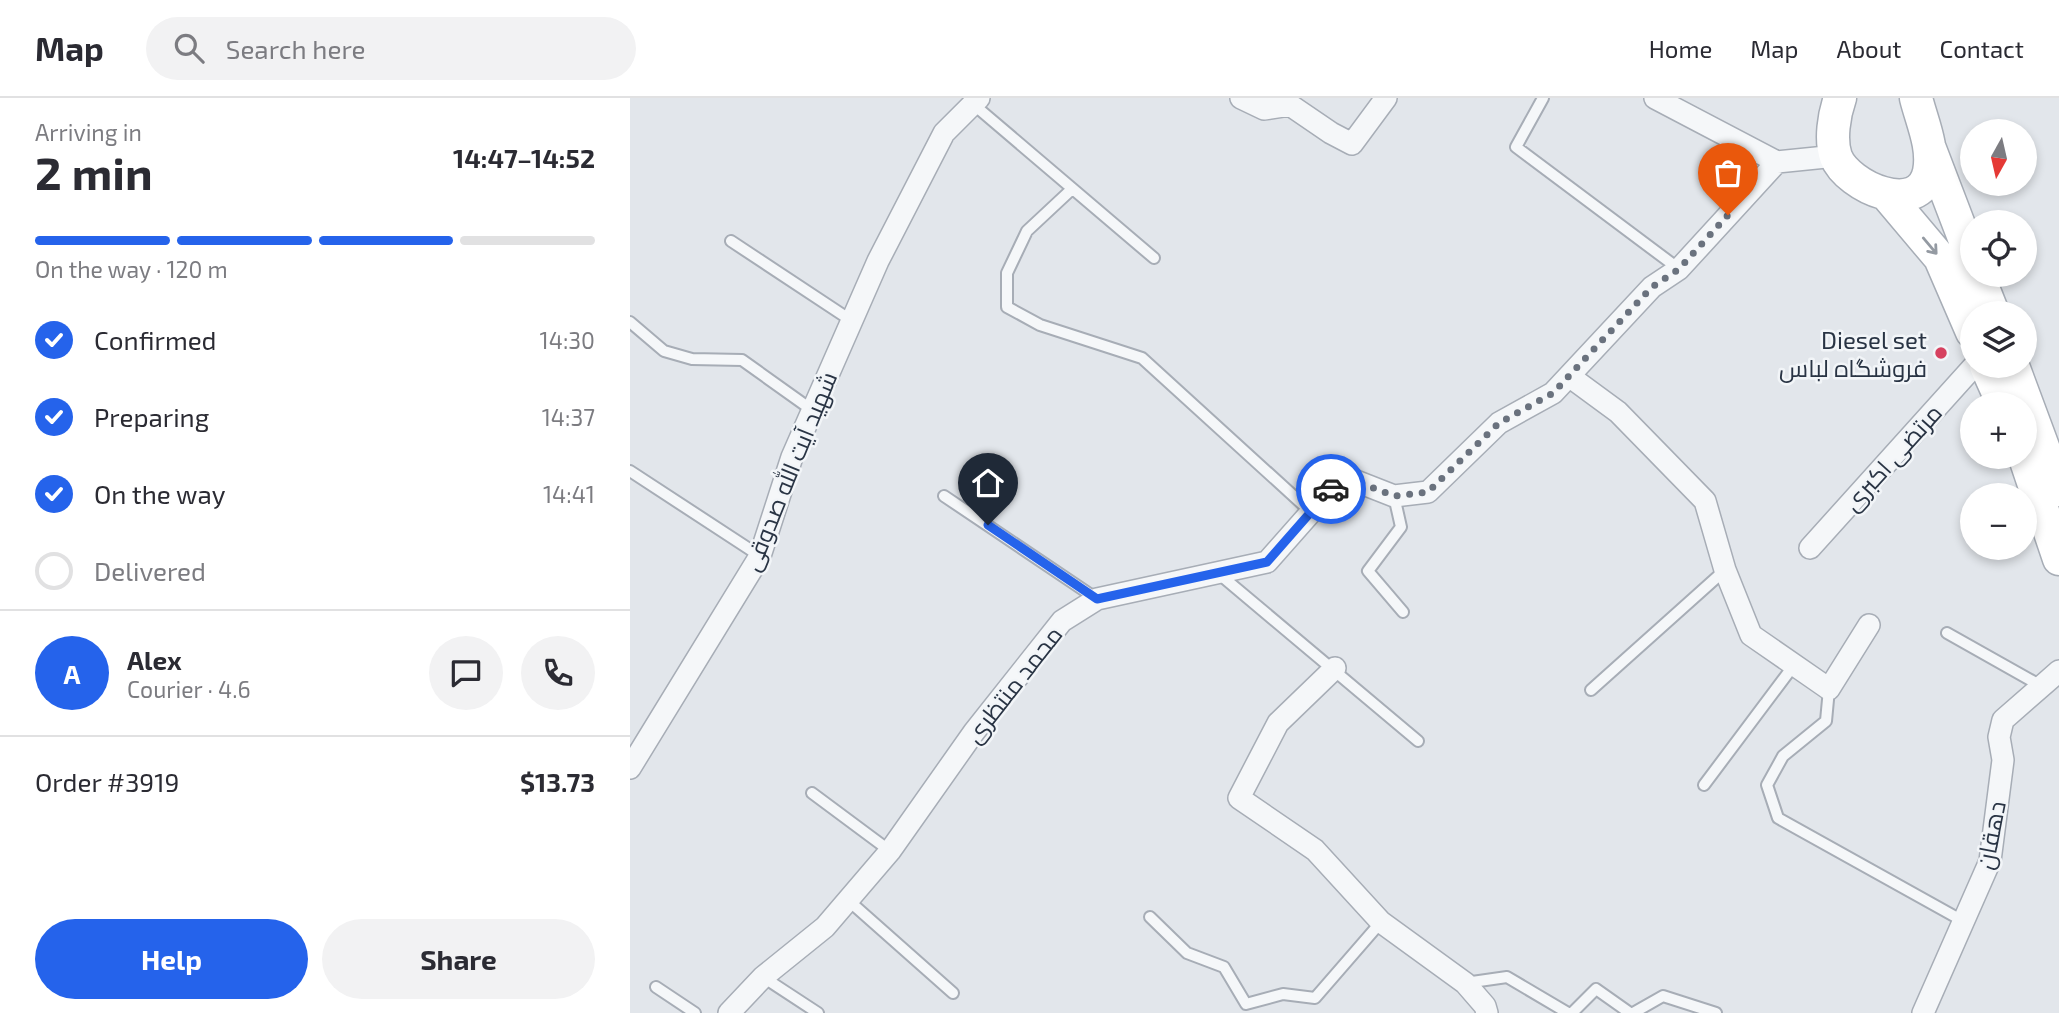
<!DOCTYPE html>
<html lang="en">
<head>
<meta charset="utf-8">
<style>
  :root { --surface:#fff; --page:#f2f2f3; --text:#2b2b33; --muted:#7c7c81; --line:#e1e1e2; --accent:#2563eb }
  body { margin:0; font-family:"Exo 2",Cairo,sans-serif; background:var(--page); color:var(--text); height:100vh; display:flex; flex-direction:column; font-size:26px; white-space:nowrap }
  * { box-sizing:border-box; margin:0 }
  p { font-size:23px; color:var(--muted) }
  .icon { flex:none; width:38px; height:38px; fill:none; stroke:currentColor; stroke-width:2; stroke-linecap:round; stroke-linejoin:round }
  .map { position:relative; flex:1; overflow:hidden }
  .panel { display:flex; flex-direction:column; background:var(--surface); width:630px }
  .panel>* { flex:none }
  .needle { width:46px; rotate:188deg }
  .controls { position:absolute; left:1330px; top:21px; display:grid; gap:14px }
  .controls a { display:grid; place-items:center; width:77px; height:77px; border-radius:50%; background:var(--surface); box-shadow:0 4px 10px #0003; font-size:35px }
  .pin { position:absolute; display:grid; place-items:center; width:60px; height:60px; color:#fff; margin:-72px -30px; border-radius:50% 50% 50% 0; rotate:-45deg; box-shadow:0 0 7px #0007 }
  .pin .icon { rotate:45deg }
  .courier { position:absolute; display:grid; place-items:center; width:70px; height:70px; margin:-35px; border:5px solid #2563eb; border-radius:50%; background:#fff; color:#222; box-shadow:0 2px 9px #0007 }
  .summary em { font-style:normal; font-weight:700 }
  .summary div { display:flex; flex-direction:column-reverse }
  .summary { display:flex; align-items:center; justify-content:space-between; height:119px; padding:0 35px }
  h1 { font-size:46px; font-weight:700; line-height:52px }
  .bar { display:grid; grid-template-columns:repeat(4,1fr); gap:10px 7px; align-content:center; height:84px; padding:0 35px }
  .bar i { height:9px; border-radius:5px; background:var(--line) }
  .bar .active { background:var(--accent) }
  .bar p { grid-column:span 4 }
  .line { display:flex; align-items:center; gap:18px; padding:0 35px; border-top:2px solid var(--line) }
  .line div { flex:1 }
  .round { display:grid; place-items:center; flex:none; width:74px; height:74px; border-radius:37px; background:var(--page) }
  ol { padding:0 35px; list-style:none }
  li { display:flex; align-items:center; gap:21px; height:77px }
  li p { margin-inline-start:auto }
  li .icon { padding:7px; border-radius:50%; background:var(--accent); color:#fff; stroke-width:4 }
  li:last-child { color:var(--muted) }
  li i { width:38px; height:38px; border:4px solid var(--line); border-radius:50% }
  .action { display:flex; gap:14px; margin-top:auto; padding:14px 35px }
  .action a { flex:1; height:80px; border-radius:42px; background:var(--accent); color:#fff; font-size:28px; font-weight:700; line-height:80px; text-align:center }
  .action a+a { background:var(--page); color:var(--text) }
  header { display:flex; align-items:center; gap:42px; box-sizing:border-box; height:98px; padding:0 35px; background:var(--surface); border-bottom:2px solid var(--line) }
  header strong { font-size:33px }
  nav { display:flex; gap:38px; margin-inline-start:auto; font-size:24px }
  .search { width:490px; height:63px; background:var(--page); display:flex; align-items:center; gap:18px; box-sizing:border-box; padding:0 24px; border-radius:38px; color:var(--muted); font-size:26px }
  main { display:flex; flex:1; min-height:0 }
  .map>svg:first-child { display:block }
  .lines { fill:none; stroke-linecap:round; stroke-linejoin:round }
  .lane-casing { stroke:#a7adb6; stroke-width:14 }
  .street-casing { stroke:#a7adb6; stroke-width:24 }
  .secondary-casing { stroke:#a7adb6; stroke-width:35 }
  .lane { stroke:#f5f7f9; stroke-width:10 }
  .street { stroke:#f5f7f9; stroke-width:21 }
  .secondary { stroke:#fff; stroke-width:32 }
  .oneway { stroke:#949aa2 }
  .done { stroke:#6a727e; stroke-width:7; stroke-dasharray:0 12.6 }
  .route { stroke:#2563eb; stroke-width:9 }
  .poi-dot { fill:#d6415f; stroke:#f2f5f8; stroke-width:2.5 }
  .labels { text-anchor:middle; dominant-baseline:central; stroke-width:5; stroke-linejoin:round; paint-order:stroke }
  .poi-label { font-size:24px; fill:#293444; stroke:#f2f5f8; text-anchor:end }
  .street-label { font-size:24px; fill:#293444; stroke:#f2f5f8 }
</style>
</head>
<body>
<header>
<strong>Map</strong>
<div class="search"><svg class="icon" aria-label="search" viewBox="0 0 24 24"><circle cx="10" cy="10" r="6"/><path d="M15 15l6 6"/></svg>Search here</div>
<nav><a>Home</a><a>Map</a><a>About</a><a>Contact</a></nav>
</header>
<main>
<section class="panel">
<div class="summary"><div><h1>2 min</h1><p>Arriving in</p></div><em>14:47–14:52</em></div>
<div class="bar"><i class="active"></i><i class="active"></i><i class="active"></i><i></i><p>On the way · 120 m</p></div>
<ol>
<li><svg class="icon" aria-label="check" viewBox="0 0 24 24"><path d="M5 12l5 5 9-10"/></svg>Confirmed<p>14:30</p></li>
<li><svg class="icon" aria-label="check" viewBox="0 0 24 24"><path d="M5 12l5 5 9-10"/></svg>Preparing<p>14:37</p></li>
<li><svg class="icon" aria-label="check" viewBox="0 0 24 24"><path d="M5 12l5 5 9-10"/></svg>On the way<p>14:41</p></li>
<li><i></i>Delivered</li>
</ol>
<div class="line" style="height:126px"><b class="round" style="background:var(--accent);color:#fff">A</b><div><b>Alex</b><p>Courier · 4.6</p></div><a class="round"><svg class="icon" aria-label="chat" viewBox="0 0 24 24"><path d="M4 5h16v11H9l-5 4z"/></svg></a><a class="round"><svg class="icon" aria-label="phone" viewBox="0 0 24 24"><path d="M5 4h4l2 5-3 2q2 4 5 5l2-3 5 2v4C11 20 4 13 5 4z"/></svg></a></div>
<div class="line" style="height:91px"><div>Order #3919</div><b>$13.73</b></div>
<div class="action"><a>Help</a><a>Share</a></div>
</section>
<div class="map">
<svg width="1429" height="915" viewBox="0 0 1429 915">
  <rect width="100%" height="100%" fill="#e2e6eb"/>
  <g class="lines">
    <defs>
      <path id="lane" d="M913,0L886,49L1049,171
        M343,6L524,160
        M442,91L397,133L377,175V209L410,227L512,260L680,413
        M101,143L222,223
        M0,224L34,253L62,261L112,262L182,312
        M0,373L130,458
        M314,398L467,501
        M764,398L771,429L738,473L773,514
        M588,475L788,643
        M1317,535L1413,589
        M1199,591L1196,623L1153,658L1137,687L1148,720L1333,823
        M961,592L1095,472
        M1074,687L1164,567
        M182,695L260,753
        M218,802L323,895
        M520,819L557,855L594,869L616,906L653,896L685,900L751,824
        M133,879L188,915
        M835,885L877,879L938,915
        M26,889L65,915
        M942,915L966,891L1000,915
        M1003,915L1033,898L1086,915"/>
      <path id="street" d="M611,0L634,11L660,7L701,35L722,46L756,0
        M1025,0L1147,64L1206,58
        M939,278L988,314L1075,403L1095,472L1121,537L1199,591L1239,527
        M1180,450L1344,268
        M705,570L648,625L609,700L685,752L751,824L835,885L855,908L857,915
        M0,670L130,458L162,359L248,163L314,35L349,0
        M99,915L133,879L195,829L260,753L344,634L432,523L467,501L637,464L713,378L764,398L798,394L869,325L923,295L1022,189L1049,171L1147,64
        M1293,915L1360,763L1373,662L1369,639L1373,622L1429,573"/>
      <path id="secondary" d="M1210,0C1204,17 1200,42 1206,59C1218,89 1289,120 1299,74C1304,49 1292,24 1286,0
        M1300,51L1342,161
        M1256,96L1310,160L1342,234
        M1348,177L1363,215
        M1356,268L1373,306
        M1383,268L1429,392
        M1396,363L1429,461"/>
    </defs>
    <!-- lane casing -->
    <use href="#lane" class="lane-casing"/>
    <!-- street casing -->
    <use href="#street" class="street-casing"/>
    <!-- secondary casing -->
    <use href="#secondary" class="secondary-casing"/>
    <!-- lane -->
    <use href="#lane" class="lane"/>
    <!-- street -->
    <use href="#street" class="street"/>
    <!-- secondary -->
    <use href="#secondary" class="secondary"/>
  </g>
  <!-- one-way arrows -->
  <defs><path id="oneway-shaft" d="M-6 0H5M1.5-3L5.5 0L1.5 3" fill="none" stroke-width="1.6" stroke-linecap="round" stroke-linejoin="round" transform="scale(1.75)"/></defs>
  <use class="oneway" href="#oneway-shaft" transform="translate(1300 148) rotate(50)"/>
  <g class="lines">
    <!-- done -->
    <path class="done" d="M701,391L713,378L764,398L798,394L869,325L923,295L1022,189L1049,171L1098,117"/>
    <!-- route -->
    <path class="route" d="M358,427L467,501L637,464L701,391"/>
  </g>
  <!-- markers -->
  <circle class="poi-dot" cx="1311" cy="255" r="7"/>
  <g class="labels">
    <!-- poi labels -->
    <g class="poi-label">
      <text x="1297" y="241">Diesel set<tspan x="1297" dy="28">فروشگاه لباس</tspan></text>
    </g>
    <!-- street labels -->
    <g class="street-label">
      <text transform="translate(1262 359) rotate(-48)">مرتضی اکبری</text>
      <text transform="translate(159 373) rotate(-68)">شهید آیت الله صدوقی</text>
      <text transform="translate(383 586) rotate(-52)">محمد منتظری</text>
      <text transform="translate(1360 737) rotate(-79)">دهقان</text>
    </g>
  </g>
</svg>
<div class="controls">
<a><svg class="needle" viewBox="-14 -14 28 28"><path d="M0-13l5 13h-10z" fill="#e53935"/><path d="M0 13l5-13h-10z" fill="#7c7c81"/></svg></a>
<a><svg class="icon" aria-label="locate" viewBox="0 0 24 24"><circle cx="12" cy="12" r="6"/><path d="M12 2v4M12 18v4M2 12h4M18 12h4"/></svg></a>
<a><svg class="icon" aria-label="layers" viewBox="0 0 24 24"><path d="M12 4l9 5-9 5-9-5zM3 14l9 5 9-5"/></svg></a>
<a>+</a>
<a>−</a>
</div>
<div class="pin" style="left:1098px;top:117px;background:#ea580c"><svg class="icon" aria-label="bag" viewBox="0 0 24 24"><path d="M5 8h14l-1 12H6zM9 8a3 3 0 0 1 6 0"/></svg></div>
<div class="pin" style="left:358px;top:427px;background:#1f2937"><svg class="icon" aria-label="home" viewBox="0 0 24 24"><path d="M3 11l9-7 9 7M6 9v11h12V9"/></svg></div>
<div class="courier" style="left:701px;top:391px"><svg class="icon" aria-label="car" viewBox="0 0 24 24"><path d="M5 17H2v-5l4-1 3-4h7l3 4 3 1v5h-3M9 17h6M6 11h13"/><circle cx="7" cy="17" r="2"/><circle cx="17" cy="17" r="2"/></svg></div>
</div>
</main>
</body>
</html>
